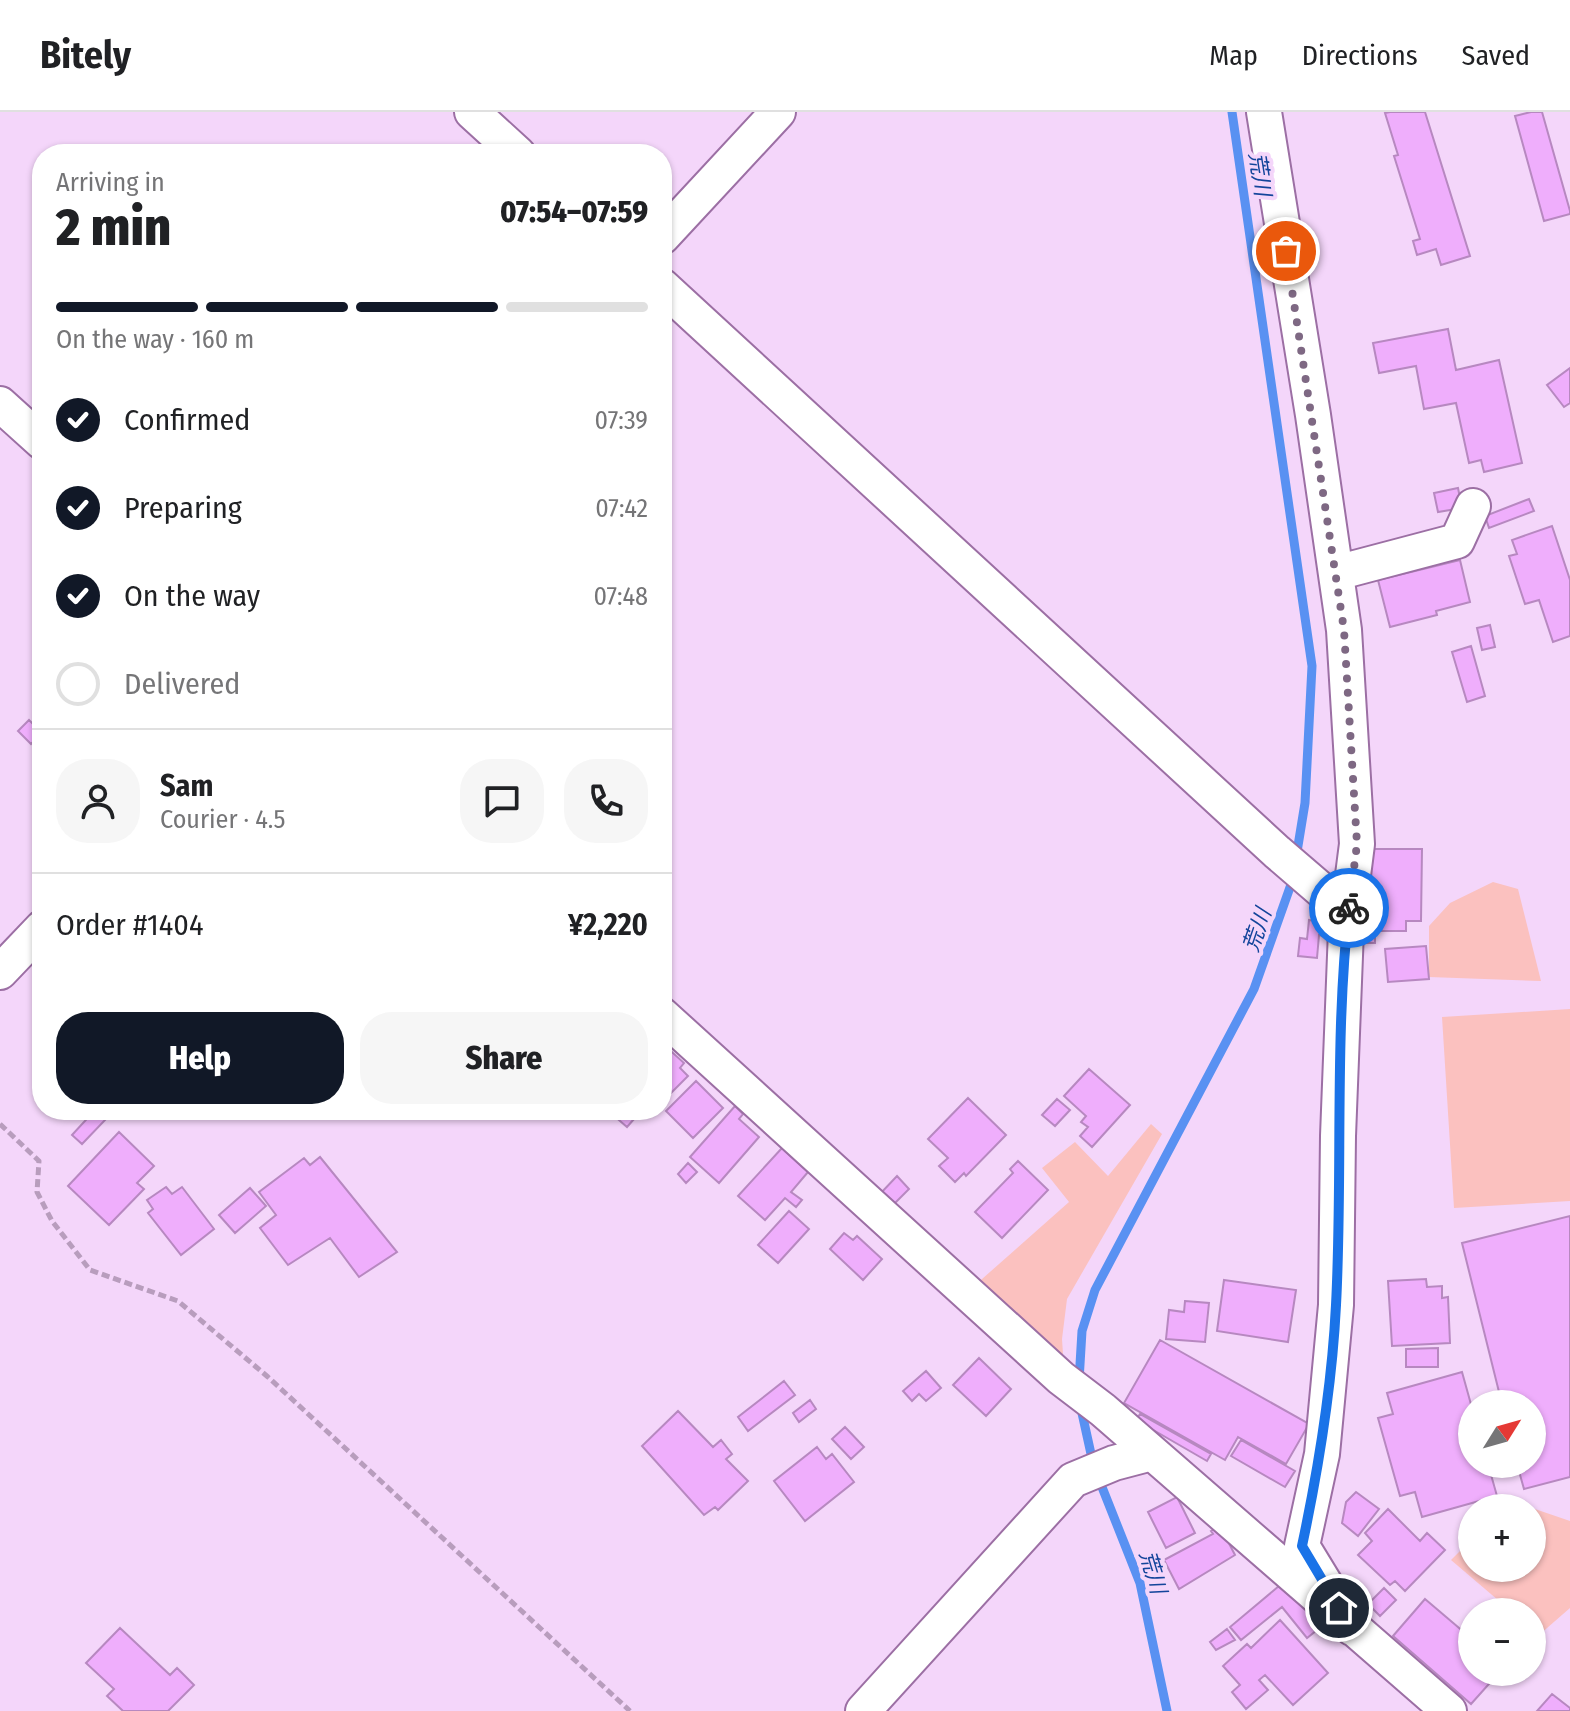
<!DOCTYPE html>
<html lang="en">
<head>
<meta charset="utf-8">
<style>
  :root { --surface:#fff; --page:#f6f6f6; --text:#202124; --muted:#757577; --line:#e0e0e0; --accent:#111827 }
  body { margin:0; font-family:"Fira Sans Condensed","Noto Sans JP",sans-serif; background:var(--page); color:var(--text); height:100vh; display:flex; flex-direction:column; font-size:30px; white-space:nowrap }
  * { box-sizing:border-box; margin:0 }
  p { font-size:26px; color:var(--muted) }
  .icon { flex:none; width:44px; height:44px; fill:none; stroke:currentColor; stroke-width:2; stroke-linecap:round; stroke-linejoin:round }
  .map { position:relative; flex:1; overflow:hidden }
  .side { position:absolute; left:32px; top:32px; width:640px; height:976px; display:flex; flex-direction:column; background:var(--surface); border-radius:32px; box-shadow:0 2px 6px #0004 }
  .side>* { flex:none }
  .needle { width:52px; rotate:53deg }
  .controls { position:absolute; left:1458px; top:1278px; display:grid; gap:16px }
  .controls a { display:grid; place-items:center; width:88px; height:88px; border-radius:50%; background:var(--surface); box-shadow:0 2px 6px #0004; font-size:40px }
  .pin { position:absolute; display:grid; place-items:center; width:68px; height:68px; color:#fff; margin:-34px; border:4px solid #fff; border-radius:50%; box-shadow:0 2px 8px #0007 }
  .courier { position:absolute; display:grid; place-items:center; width:80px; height:80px; margin:-40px; border:6px solid #1a73e8; border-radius:50%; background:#fff; color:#222; box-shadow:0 2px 10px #0007 }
  .head em { font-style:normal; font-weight:800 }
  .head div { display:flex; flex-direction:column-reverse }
  .head { display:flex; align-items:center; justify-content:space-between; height:136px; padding:0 24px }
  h1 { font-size:52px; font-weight:800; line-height:60px }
  .bar { display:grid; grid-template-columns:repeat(4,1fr); gap:12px 8px; align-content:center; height:96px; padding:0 24px }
  .bar i { height:10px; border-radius:6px; background:var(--line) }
  .bar .active { background:var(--accent) }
  .bar p { grid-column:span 4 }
  .line { display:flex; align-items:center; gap:20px; padding:0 24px; border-top:2px solid var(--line) }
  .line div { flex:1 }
  .round { display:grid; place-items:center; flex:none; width:84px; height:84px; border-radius:32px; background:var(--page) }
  ol { padding:0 24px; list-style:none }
  li { display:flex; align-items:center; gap:24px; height:88px }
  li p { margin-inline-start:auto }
  li .icon { padding:8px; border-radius:50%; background:var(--accent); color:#fff; stroke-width:4 }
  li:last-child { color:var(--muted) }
  li i { width:44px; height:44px; border:4px solid var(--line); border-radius:50% }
  .cta { display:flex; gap:16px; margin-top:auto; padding:16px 24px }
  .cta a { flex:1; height:92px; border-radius:32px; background:var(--accent); color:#fff; font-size:32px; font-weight:800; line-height:92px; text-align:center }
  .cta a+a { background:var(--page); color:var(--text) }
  header { display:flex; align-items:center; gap:48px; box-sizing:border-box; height:112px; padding:0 40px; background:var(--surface); border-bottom:2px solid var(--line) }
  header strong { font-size:38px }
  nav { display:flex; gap:44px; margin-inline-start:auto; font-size:28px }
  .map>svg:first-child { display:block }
  .green { fill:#fbc1bf }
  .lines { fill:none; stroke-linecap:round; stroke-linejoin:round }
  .stream { stroke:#5991f2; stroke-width:9 }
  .building { fill:#efaefc; stroke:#b788c0; stroke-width:2 }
  .minor-casing { stroke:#9c6fa4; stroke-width:38 }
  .path { stroke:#b89dbd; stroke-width:5; stroke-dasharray:8 4; stroke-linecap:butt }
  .minor { stroke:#fff; stroke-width:34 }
  .done { stroke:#7e6883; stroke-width:8; stroke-dasharray:0 14.4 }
  .route { stroke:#1a73e8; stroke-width:10 }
  .labels { text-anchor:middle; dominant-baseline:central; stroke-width:8; stroke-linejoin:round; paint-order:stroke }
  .water-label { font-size:22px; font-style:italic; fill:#13459b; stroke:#f4d6fa }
</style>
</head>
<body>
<header>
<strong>Bitely</strong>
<nav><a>Map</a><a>Directions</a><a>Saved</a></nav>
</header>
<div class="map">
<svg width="1570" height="1599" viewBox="0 0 1570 1599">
  <rect width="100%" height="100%" fill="#f4d6fa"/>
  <!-- green -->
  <path class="green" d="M1493,770L1518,777L1541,869L1429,865V814L1450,791Z
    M1570,897V1089L1454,1096L1442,905Z
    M1151,1012L1162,1022L1067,1187L1062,1227L1064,1257L973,1175L1069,1090L1042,1056L1075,1030L1108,1064Z
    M1532,1396L1570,1409V1496L1539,1523L1532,1517V1500H1512L1451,1448L1472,1427V1456H1532Z"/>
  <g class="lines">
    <!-- stream -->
    <path class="stream" d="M1232,0L1312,554L1305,691L1296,746
      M1079,1269L1082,1219L1095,1178L1254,877L1294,764
      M1080,1292L1093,1351
      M1098,1365L1140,1471L1167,1599"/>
  </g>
  <!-- building -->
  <path class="building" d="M1390,0H1425L1470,144L1441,153L1436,137L1417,143L1413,129L1420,127L1394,44L1398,43L1385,1Z
    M1531,0H1542L1570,99V102L1544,109L1515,4Z
    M1448,217L1456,258L1499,248L1522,351L1484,360L1481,348L1469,351L1456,291L1424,297L1416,254L1379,261L1373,231Z
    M1570,256V291L1564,295L1547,273Z
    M1458,376L1462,396L1438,400L1434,381Z
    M1529,387L1534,399L1489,416L1485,404Z
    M1552,414L1570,468V524L1553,530L1539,488L1525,492L1509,444L1517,442L1512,428Z
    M1460,448L1470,490L1436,499L1437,503L1390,515L1378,468Z
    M1490,513L1495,535L1482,538L1477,516Z
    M1471,534L1485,584L1467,590L1452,540Z
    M29,608L42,621L31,632L18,619Z
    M1366,737H1422L1421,809H1406V819H1375V831H1365Z
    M1309,808L1327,811L1325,824L1319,823L1317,846L1298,844L1300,826L1307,827Z
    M1426,834L1429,867L1388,870L1385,837Z
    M662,931L684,951L680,956L688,964L662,990Z
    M1089,957L1130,993L1092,1035L1080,1024L1088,1015L1081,1010L1086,1004L1064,984Z
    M696,969L723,996L693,1026L666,999Z
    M968,986L1006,1023L966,1064L964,1061L955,1070L939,1054L948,1046L928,1027Z
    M1057,987L1070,998L1055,1014L1042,1003Z
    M735,994L743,1002L739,1007L759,1025L719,1071L690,1045Z
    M95,998L107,1006L82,1032L72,1023Z
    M616,998H623L634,1007L627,1015L612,1002Z
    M119,1020L154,1054L137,1071L144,1077L109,1113L68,1074Z
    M782,1036L808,1060L791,1080L802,1088L796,1095L785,1086L765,1108L738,1084Z
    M320,1045L397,1140L359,1165L330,1126L288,1153L260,1116L276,1103L259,1080L304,1046L310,1053Z
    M1018,1049L1048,1078L1002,1126L975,1100L1013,1061L1010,1057Z
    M688,1051L697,1060L686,1071L678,1062Z
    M897,1064L909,1077L891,1095L879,1083Z
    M166,1075L172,1082L182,1075L214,1117L181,1143L148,1101L153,1097L147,1088Z
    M250,1076L266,1094L235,1121L219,1103Z
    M789,1099L809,1117L778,1151L758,1133Z
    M1570,1104V1365L1524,1377L1517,1352H1532V1292H1502L1462,1131Z
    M844,1121L853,1128L857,1124L882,1147L863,1168L830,1137Z
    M1426,1167L1427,1175L1442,1174V1186L1448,1185L1450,1231L1392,1234L1388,1169Z
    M1224,1168L1296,1178L1288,1230L1217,1219Z
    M1185,1189L1209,1191L1205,1230L1166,1227L1169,1198L1184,1200Z
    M1160,1228L1309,1312L1286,1352L1238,1325L1225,1348L1124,1291Z
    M1438,1236V1255H1406V1237Z
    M979,1246L1011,1277L986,1304L953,1273Z
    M926,1259L941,1276L926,1289L919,1282L912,1289L903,1279Z
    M1462,1260L1472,1296V1352H1488L1497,1384L1422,1405L1415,1380L1400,1384L1378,1306L1393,1302L1387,1281Z
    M784,1269L795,1283L748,1319L738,1305Z
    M810,1288L816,1297L799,1310L793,1301Z
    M678,1299L713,1335L721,1328L732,1342L726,1347L748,1369L718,1398L715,1395L704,1403L642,1334Z
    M1140,1302L1211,1342L1207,1349L1136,1308Z
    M845,1315L864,1335L851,1347L832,1327Z
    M1241,1328L1295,1359L1285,1375L1231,1344Z
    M817,1335L826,1347L832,1342L854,1370L805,1409L774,1369Z
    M1356,1380L1379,1397L1358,1424L1342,1411L1346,1390Z
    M1177,1385L1195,1421L1166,1436L1148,1400Z
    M1388,1397L1420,1429L1427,1421L1445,1438L1405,1479L1395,1469L1390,1473L1358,1443L1372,1429L1365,1421Z
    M1220,1414L1235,1443L1179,1477L1164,1448L1213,1422L1211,1419Z
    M1285,1469L1322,1514L1307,1526L1282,1495L1241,1528L1230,1515Z
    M1384,1476L1396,1488L1380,1504L1368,1492Z
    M1425,1487L1472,1527V1560H1507L1500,1568L1496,1564L1471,1592L1393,1524Z
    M1280,1508L1328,1561L1293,1593L1265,1563L1259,1568L1268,1578L1246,1597L1232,1580L1240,1573L1223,1554L1247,1532L1251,1536Z
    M120,1516L170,1563L177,1556L194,1573L168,1599H123L107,1584L114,1577L86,1551Z
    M1227,1517L1235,1528L1216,1538L1210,1530Z
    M1552,1582L1570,1596V1599H1537Z"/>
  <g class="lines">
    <defs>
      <path id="minor" d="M472,0L518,42
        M1264,0L1313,303L1344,518L1357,732L1346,818L1338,1024L1336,1193L1322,1342L1302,1434L1352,1516
        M662,125L778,0
        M662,174L1277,740L1327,783L1346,818
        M0,292L42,330
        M1336,461L1457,429L1473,394
        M0,860L42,816
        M662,903L1061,1266L1103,1298L1449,1599
        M863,1599L1073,1368L1114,1351L1152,1341"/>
    </defs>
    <!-- minor casing -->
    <use href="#minor" class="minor-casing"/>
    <!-- path -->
    <path class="path" d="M0,1012L39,1049L37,1080L52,1109L90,1158L178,1189L268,1265L630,1599"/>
    <!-- minor -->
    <use href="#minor" class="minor"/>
  </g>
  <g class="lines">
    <!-- done -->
    <path class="done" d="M1286,139L1344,518L1357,732L1349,796"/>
    <!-- route -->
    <path class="route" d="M1339,1496L1302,1434C1319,1354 1332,1274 1336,1193C1343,1061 1334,927 1349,796"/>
  </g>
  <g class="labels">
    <!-- water labels -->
    <g class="water-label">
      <text transform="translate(1260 62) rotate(81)">荒川</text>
      <text transform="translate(1257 818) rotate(-71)">荒川</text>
      <text transform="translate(1153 1460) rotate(73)">荒川</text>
    </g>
  </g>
</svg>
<div class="controls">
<a><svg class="needle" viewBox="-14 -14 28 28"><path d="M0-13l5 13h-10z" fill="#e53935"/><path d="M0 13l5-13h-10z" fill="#757577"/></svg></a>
<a>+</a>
<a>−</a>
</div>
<div class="pin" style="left:1286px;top:139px;background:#ea580c"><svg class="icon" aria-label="bag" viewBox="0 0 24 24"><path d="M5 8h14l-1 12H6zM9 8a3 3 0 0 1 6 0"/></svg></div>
<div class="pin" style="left:1339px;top:1496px;background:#1f2937"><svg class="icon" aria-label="home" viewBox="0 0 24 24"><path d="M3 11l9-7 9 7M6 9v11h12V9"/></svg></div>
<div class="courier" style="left:1349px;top:796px"><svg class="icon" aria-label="bike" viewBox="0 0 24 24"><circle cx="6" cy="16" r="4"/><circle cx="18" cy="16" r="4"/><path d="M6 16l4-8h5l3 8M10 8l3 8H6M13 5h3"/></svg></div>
<section class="side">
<div class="head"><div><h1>2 min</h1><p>Arriving in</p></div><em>07:54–07:59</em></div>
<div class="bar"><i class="active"></i><i class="active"></i><i class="active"></i><i></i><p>On the way · 160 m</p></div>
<ol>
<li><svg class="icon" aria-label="check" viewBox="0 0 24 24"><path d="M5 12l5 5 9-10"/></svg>Confirmed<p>07:39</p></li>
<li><svg class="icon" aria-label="check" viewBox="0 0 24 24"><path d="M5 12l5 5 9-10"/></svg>Preparing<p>07:42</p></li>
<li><svg class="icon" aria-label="check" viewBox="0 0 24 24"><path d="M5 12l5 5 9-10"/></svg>On the way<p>07:48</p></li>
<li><i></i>Delivered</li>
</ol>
<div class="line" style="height:144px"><a class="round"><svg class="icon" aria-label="person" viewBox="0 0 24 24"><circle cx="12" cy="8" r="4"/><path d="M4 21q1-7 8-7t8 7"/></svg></a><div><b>Sam</b><p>Courier · 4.5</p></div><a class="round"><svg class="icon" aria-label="chat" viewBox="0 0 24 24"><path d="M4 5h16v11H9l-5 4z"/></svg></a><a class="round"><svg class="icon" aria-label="phone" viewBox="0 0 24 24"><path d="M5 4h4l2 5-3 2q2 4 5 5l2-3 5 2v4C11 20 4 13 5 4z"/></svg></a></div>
<div class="line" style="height:104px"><div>Order #1404</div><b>¥2,220</b></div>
<div class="cta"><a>Help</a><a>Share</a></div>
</section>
</div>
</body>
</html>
